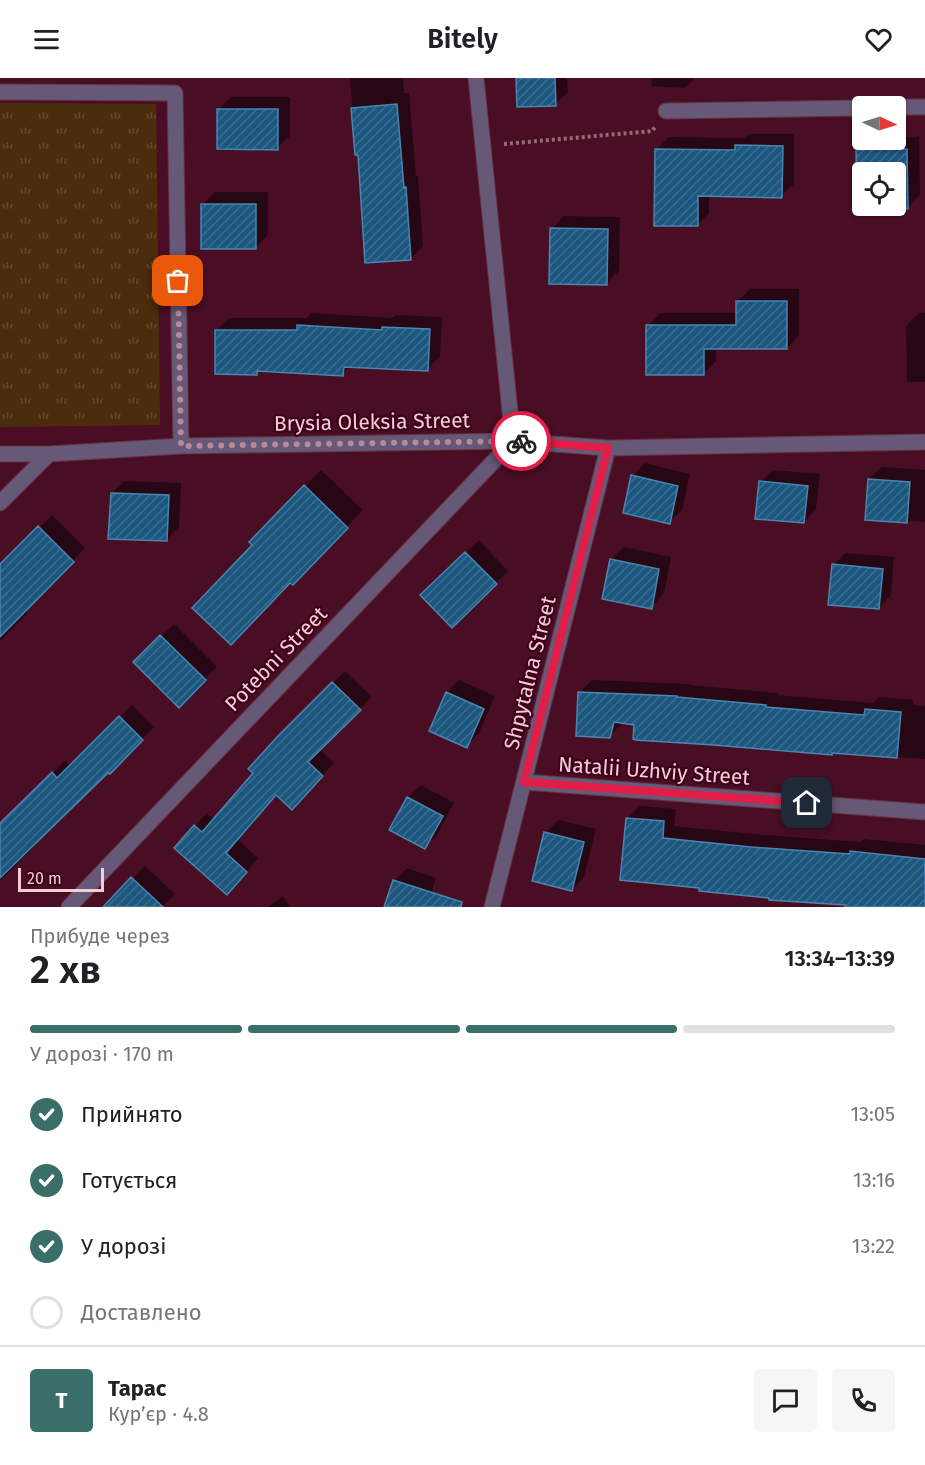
<!DOCTYPE html>
<html lang="uk">
<head>
<meta charset="utf-8">
<style>
  :root { --surface:#fff; --page:#f6f6f6; --text:#202124; --muted:#757577; --line:#e0e0e0; --accent:#3a6f69 }
  body { margin:0; font-family:"Fira Sans",sans-serif; background:var(--page); color:var(--text); height:100vh; display:flex; flex-direction:column; font-size:22px; white-space:nowrap }
  * { box-sizing:border-box; margin:0 }
  p { font-size:20px; color:var(--muted) }
  .icon { flex:none; width:33px; height:33px; fill:none; stroke:currentColor; stroke-width:2; stroke-linecap:round; stroke-linejoin:round }
  .map { position:relative; height:829px; overflow:hidden }
  .details { display:flex; flex-direction:column; background:var(--surface); flex:1 }
  .details>* { flex:none }
  .needle { width:39px; rotate:94deg }
  .controls { position:absolute; left:852px; top:18px; display:grid; gap:12px }
  .controls a { display:grid; place-items:center; width:54px; height:54px; border-radius:6px; background:var(--surface); box-shadow:0 2px 4px #0004; font-size:30px }
  .scale { position:absolute; left:18px; bottom:15px; width:86px; box-sizing:border-box; padding-left:6px; border:3px solid #f3ccd5; border-top:0; font-size:16px; line-height:21px; white-space:nowrap; color:#f3ccd5; -webkit-text-stroke:4px #3e021b; paint-order:stroke }
  .pin { position:absolute; display:grid; place-items:center; width:51px; height:51px; color:#fff; margin:-26px; border-radius:12px; box-shadow:0 3px 9px #0006 }
  .courier { position:absolute; display:grid; place-items:center; width:60px; height:60px; margin:-30px; border:4px solid #e11d48; border-radius:50%; background:#fff; color:#222; box-shadow:0 2px 8px #0007 }
  .overview em { font-style:normal; font-weight:600 }
  .overview div { display:flex; flex-direction:column-reverse }
  .overview { display:flex; align-items:center; justify-content:space-between; height:102px; padding:0 30px }
  h1 { font-size:39px; font-weight:600; line-height:45px }
  .bar { display:grid; grid-template-columns:repeat(4,1fr); gap:9px 6px; align-content:center; height:72px; padding:0 30px }
  .bar i { height:8px; border-radius:4px; background:var(--line) }
  .bar .current { background:var(--accent) }
  .bar p { grid-column:span 4 }
  .line { display:flex; align-items:center; gap:15px; padding:0 30px; border-top:2px solid var(--line) }
  .line div { flex:1 }
  .round { display:grid; place-items:center; flex:none; width:63px; height:63px; border-radius:6px; background:var(--page) }
  ol { padding:0 30px; list-style:none }
  li { display:flex; align-items:center; gap:18px; height:66px }
  li p { margin-inline-start:auto }
  li .icon { padding:6px; border-radius:50%; background:var(--accent); color:#fff; stroke-width:4 }
  li:last-child { color:var(--muted) }
  li i { width:33px; height:33px; border:3px solid var(--line); border-radius:50% }
  header { display:flex; justify-content:space-between; align-items:center; height:78px; padding:0 30px; background:var(--surface); font-size:27px; font-weight:600 }
  .map>svg:first-child { display:block }
  .park { fill:url(#park-tufts) }
  .shadow { fill:#0007; fill-rule:evenodd }
  .building { fill:url(#building-hatch); stroke:#4a85b1; stroke-width:1.5; fill-rule:evenodd }
  .lines { fill:none; stroke-linecap:round; stroke-linejoin:round }
  .minor-casing { stroke:#683044; stroke-width:17 }
  .path { stroke:#996777; stroke-width:4; stroke-dasharray:3 3; stroke-linecap:butt }
  .minor { stroke:#655977; stroke-width:15 }
  .done { stroke:#b88a97; stroke-width:6; stroke-dasharray:0 10.8 }
  .route { stroke:#e11d48; stroke-width:8 }
  .labels { text-anchor:middle; dominant-baseline:central; stroke-width:4.5; stroke-linejoin:round; paint-order:stroke }
  .street-label { font-size:21px; fill:#f3ccd5; stroke:#3e021b }
</style>
</head>
<body>
<header><svg class="icon" aria-label="menu" viewBox="0 0 24 24"><path d="M4 6h16M4 12h16M4 18h16"/></svg>Bitely<svg class="icon" aria-label="heart" viewBox="0 0 24 24"><path d="M12 20l-8-8c-3-5 5-10 8-4 3-6 11-1 8 4z"/></svg></header>
<div class="map">
<svg width="925" height="829" viewBox="0 0 925 829">
  <defs>
    <pattern id="park-tufts" width="24" height="20" patternUnits="userSpaceOnUse" patternTransform="scale(1.5)"><rect width="24" height="20" fill="#4b2d0e"/><path d="M3 7l-1-3M5 7V3M7 7l1-3M15 17l-1-3M17 17v-4M19 17l1-3" fill="none" stroke="#654a30"/></pattern>
    <pattern id="building-hatch" width="6" height="6" patternUnits="userSpaceOnUse" patternTransform="scale(1.5)"><rect width="6" height="6" fill="#1b577f"/><path d="M-1 1l2-2M0 6l6-6M5 7l2-2" fill="none" stroke="#3d6e90"/></pattern>
  </defs>
  <rect width="100%" height="100%" fill="#4a0e24"/>
  <!-- park -->
  <path class="park" d="M0,25L156,26L160,347L0,349Z"/>
  <!-- shadow -->
  <path class="shadow" d="M350,0H403L404,15H409L416,98H418L423,168L411,180L359,75H356Z
    M517,0H567L568,14L555,26Z
    M652,0H695L685,10L651,8Z
    M231,19H290V58L277,70L219,31Z
    M749,56H794V106L781,118L709,117V135L697,147L656,72L669,59L744,60Z
    M919,59L920,117L907,130L859,131L858,73L869,62H896V60ZM862,94H896V128H862Z
    M215,114H268V157L255,170L203,126Z
    M564,138L620,139L619,193L607,205L552,151Z
    M750,211H799V257L787,270L716,269V283L703,296L648,248L660,235H738V223Z
    M311,235L393,240L396,237L442,239L440,279L427,291L351,287L343,296L261,291L257,295L217,252L229,240H307Z
    M919,235H925V304H907L906,248Z
    M645,385L690,396L682,432L669,444L633,398Z
    M882,389L925,392V444L867,440L869,401Z
    M321,392L363,432L309,489L290,503L254,467L305,408Z
    M773,392L820,396L816,431L804,444L760,404Z
    M124,403L181,405L179,449L166,462L112,415Z
    M52,437L85,470L25,532L28,535L0,563V494L10,479Z
    M479,462L508,493L452,548L422,517Z
    M624,469L671,479L664,516L651,529L611,482Z
    M846,475L894,479L891,517L878,530L833,487Z
    M174,546L217,589L179,627L135,584Z
    M345,593L372,619L319,671L334,685L305,717L277,716L238,762L258,780L239,803L176,770L207,735L215,742L255,695L279,659Z
    M459,602L495,618L479,655L467,668L447,614Z
    M592,602L689,606V607L778,615V617L873,625L879,619L913,622V627L925,628V681L833,674L622,644V646L609,658L579,615Z
    M132,627L154,649L110,694L108,693L32,767L34,769L0,803V753L25,722L65,683L71,689Z
    M421,707L454,725L437,757L424,770L391,751L408,719Z
    M640,728L676,731L674,748L764,757L861,764L864,761L925,767V829H847V826L770,818L701,808L627,740Z
    M558,742L596,751L584,799L572,812L546,755Z
    M145,788L175,816L162,829H110L111,822Z
    M407,790L436,800L427,829H385L394,803Z
    M283,818L290,829H267Z"/>
  <!-- building -->
  <path class="building" d="M516,0H555L556,28L517,29Z
    M397,26L404,110L406,109L411,182L365,185L358,77H355L351,30Z
    M217,31H278V72L217,71Z
    M735,67L783,68L782,120L698,118V148H654L655,71L735,72Z
    M907,71L908,131L857,132L856,72ZM862,94H896V128H862Z
    M201,126H256V171H201Z
    M550,150L608,151L607,207L549,206Z
    M736,223H787V271H704V297H646V247H736Z
    M297,247L382,252V249L430,251L428,293L344,289L343,298L257,293V297L215,296V252H297Z
    M631,397L678,408L670,446L623,435Z
    M868,401L910,404L907,445L865,442Z
    M759,403L808,408L804,445L755,441Z
    M304,407L348,450L293,507L290,505L231,567L192,530L252,467L249,464Z
    M111,415L169,417L167,463L108,461Z
    M38,448L74,484L0,559V486Z
    M465,474L497,506L452,550L420,517Z
    M610,481L659,491L652,531L602,521Z
    M832,486L883,491L879,531L828,527Z
    M160,557L206,602L179,630L133,584Z
    M332,604L361,632L308,684L323,698L292,732L276,717L226,775L247,794L227,817L174,770L194,747L202,754L253,695L248,691L278,658Z
    M446,614L484,631L467,670L429,653Z
    M578,614L677,618V619L766,627V629L864,637L865,631L901,634L897,680L832,675V677L714,667L635,662L633,661L634,647L614,644L610,660L576,658Z
    M119,638L143,662L110,696L108,695L0,800V745L52,694L57,700Z
    M407,719L443,738L425,771L389,752Z
    M626,740L664,743L663,760L751,769L850,776V773L925,781V829H845V827L769,822V820L699,813V810L620,802Z
    M544,754L584,764L572,813L532,803Z
    M131,799L163,829H103Z
    M393,802L462,824L461,829H384Z"/>
  <g class="lines">
    <defs>
      <path id="minor" d="M476,0L513,363
        M0,14L175,15L181,368
        M896,29H925
        M666,33L862,30
        M0,376H49L181,368L513,363L608,370L925,364
        M0,425L49,376
        M524,704L925,734
        M69,829L513,363
        M492,829L608,370"/>
    </defs>
    <!-- minor casing -->
    <use href="#minor" class="minor-casing"/>
    <!-- path -->
    <path class="path" d="M504,66L652,53L655,49"/>
    <!-- minor -->
    <use href="#minor" class="minor"/>
  </g>
  <g class="lines">
    <!-- done -->
    <path class="done" d="M178,203L181,368L521,363"/>
    <!-- route -->
    <path class="route" d="M521,363L608,370L524,704L807,725"/>
  </g>
  <g class="labels">
    <!-- street labels -->
    <g class="street-label">
      <text transform="translate(372 344) rotate(-1)">Brysia Oleksia Street</text>
      <text transform="translate(276 581) rotate(-46)">Potebni Street</text>
      <text transform="translate(530 595) rotate(-76)">Shpytalna Street</text>
      <text transform="translate(654 693) rotate(4)">Natalii Uzhviy Street</text>
    </g>
  </g>
</svg>
<div class="controls">
<a><svg class="needle" viewBox="-14 -14 28 28"><path d="M0-13l5 13h-10z" fill="#e53935"/><path d="M0 13l5-13h-10z" fill="#757577"/></svg></a>
<a><svg class="icon" aria-label="locate" viewBox="0 0 24 24"><circle cx="12" cy="12" r="6"/><path d="M12 2v4M12 18v4M2 12h4M18 12h4"/></svg></a>
</div>
<div class="scale">20 m</div>
<div class="pin" style="left:178px;top:203px;background:#ea580c"><svg class="icon" aria-label="bag" viewBox="0 0 24 24"><path d="M5 8h14l-1 12H6zM9 8a3 3 0 0 1 6 0"/></svg></div>
<div class="pin" style="left:807px;top:725px;background:#1f2937"><svg class="icon" aria-label="home" viewBox="0 0 24 24"><path d="M3 11l9-7 9 7M6 9v11h12V9"/></svg></div>
<div class="courier" style="left:521px;top:363px"><svg class="icon" aria-label="bike" viewBox="0 0 24 24"><circle cx="6" cy="16" r="4"/><circle cx="18" cy="16" r="4"/><path d="M6 16l4-8h5l3 8M10 8l3 8H6M13 5h3"/></svg></div>
</div>
<section class="details">
<div class="overview"><div><h1>2 хв</h1><p>Прибуде через</p></div><em>13:34–13:39</em></div>
<div class="bar"><i class="current"></i><i class="current"></i><i class="current"></i><i></i><p>У дорозі · 170 m</p></div>
<ol>
<li><svg class="icon" aria-label="check" viewBox="0 0 24 24"><path d="M5 12l5 5 9-10"/></svg>Прийнято<p>13:05</p></li>
<li><svg class="icon" aria-label="check" viewBox="0 0 24 24"><path d="M5 12l5 5 9-10"/></svg>Готується<p>13:16</p></li>
<li><svg class="icon" aria-label="check" viewBox="0 0 24 24"><path d="M5 12l5 5 9-10"/></svg>У дорозі<p>13:22</p></li>
<li><i></i>Доставлено</li>
</ol>
<div class="line" style="height:108px"><b class="round" style="background:var(--accent);color:#fff">Т</b><div><b>Тарас</b><p>Кур’єр · 4.8</p></div><a class="round"><svg class="icon" aria-label="chat" viewBox="0 0 24 24"><path d="M4 5h16v11H9l-5 4z"/></svg></a><a class="round"><svg class="icon" aria-label="phone" viewBox="0 0 24 24"><path d="M5 4h4l2 5-3 2q2 4 5 5l2-3 5 2v4C11 20 4 13 5 4z"/></svg></a></div>
</section>
</body>
</html>
